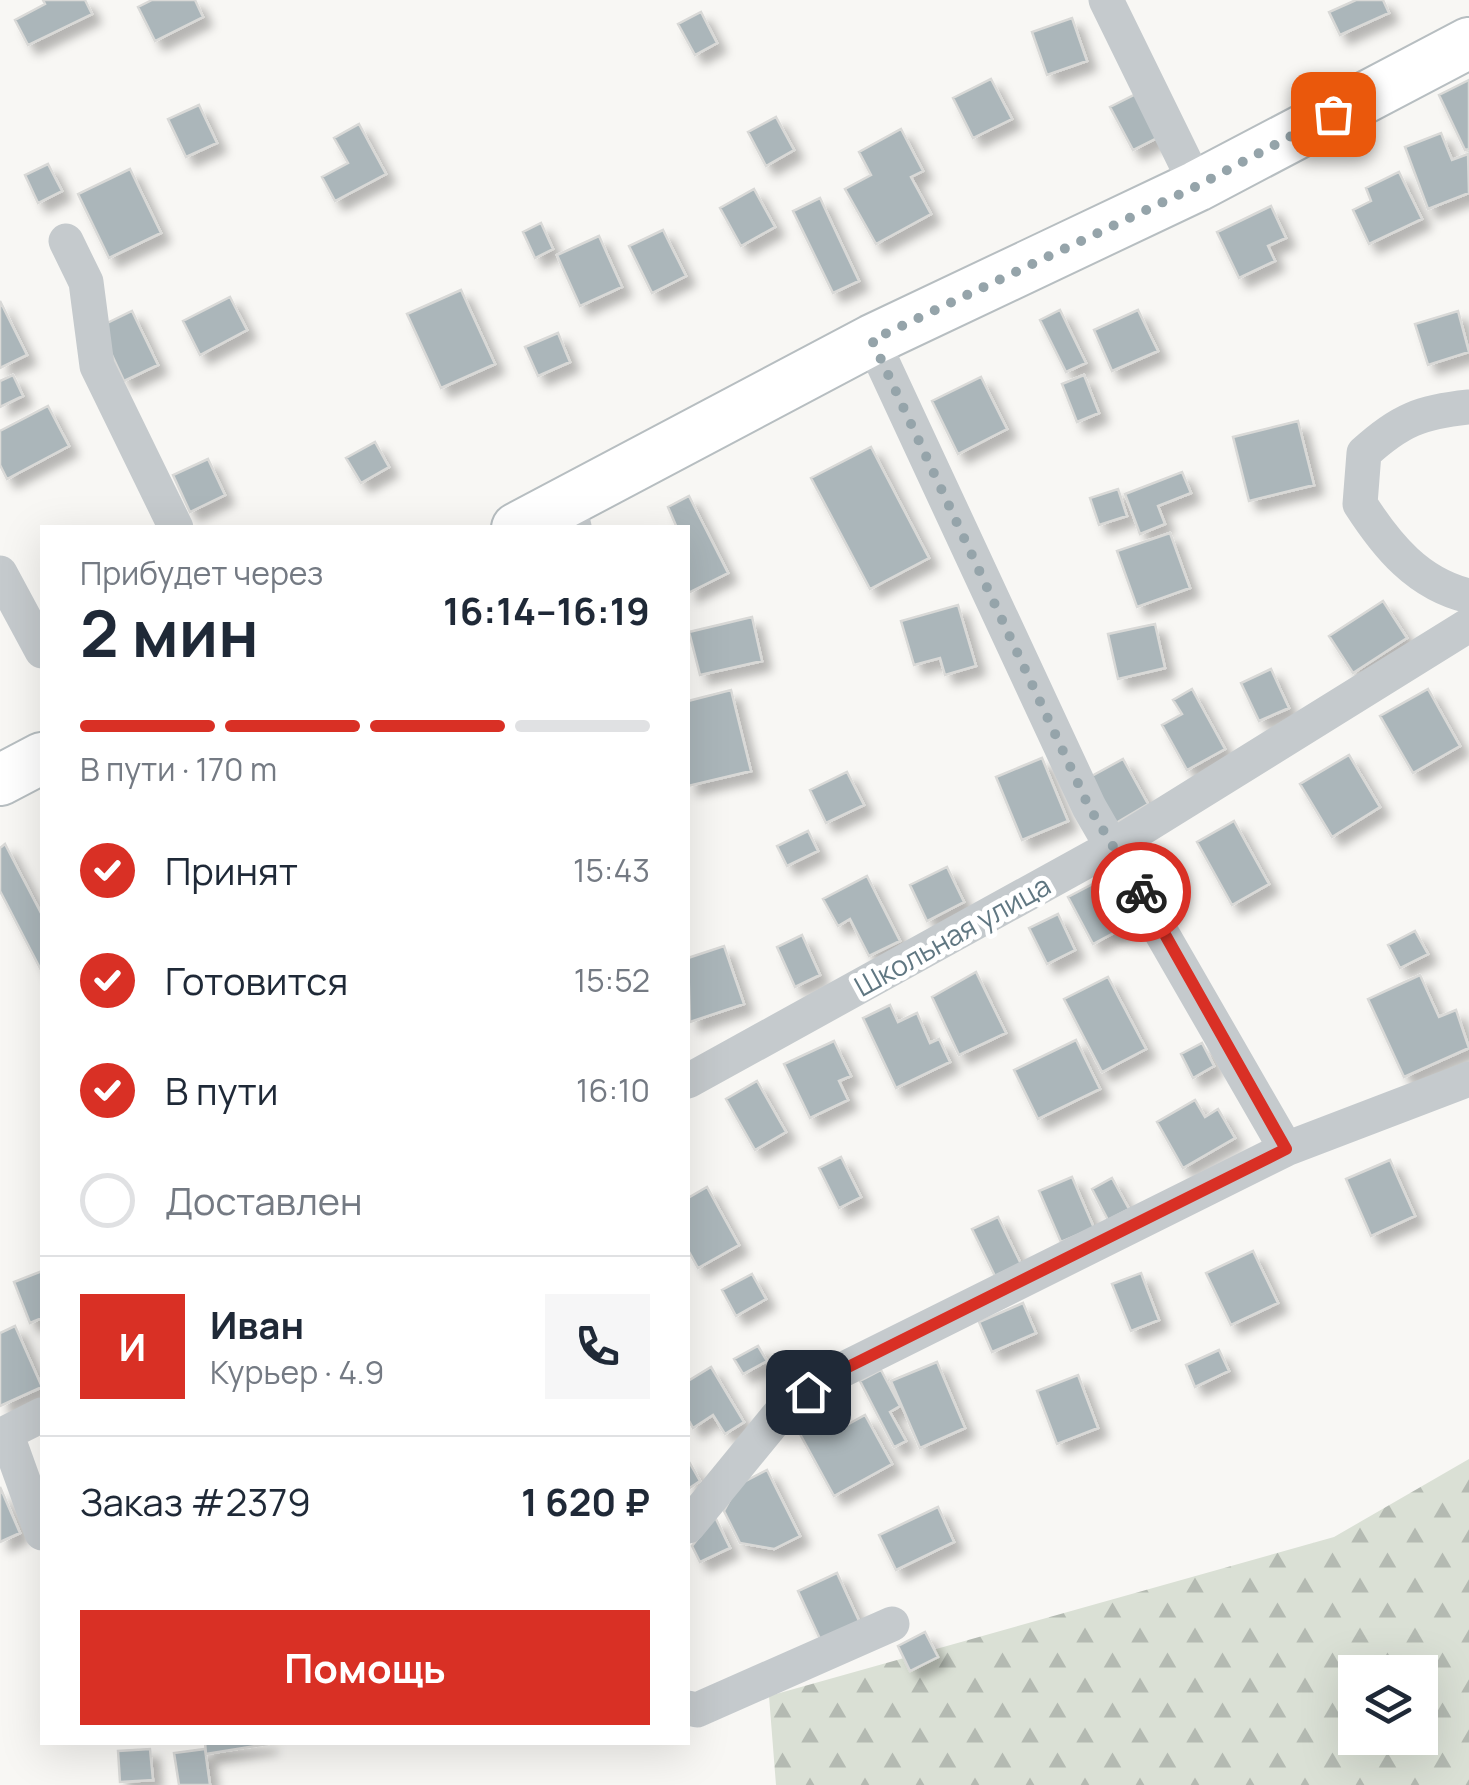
<!DOCTYPE html>
<html lang="ru">
<head>
<meta charset="utf-8">
<style>
  :root { --surface:#fff; --page:#f6f6f7; --text:#1f2937; --muted:#747a83; --line:#e0e1e3; --accent:#d93025 }
  body { margin:0; font-family:Manrope,sans-serif; background:var(--page); color:var(--text); height:100vh; display:flex; flex-direction:column; font-size:38px; white-space:nowrap }
  * { box-sizing:border-box; margin:0 }
  p { font-size:32px; color:var(--muted) }
  .icon { flex:none; width:55px; height:55px; fill:none; stroke:currentColor; stroke-width:2; stroke-linecap:round; stroke-linejoin:round }
  .map { position:relative; flex:1; overflow:hidden }
  .side { position:absolute; left:40px; top:525px; width:650px; height:1220px; display:flex; flex-direction:column; background:var(--surface); border-radius:0px; box-shadow:0 10px 40px #0002 }
  .side>* { flex:none }
  .fabs { position:absolute; left:1338px; top:1655px; display:grid; gap:20px }
  .fabs a { display:grid; place-items:center; width:100px; height:100px; border-radius:0px; background:var(--surface); box-shadow:0 10px 40px #0002; font-size:50px }
  .pin { position:absolute; display:grid; place-items:center; width:85px; height:85px; color:#fff; margin:-42px; border-radius:20px; box-shadow:0 5px 15px #0006 }
  .courier { position:absolute; display:grid; place-items:center; width:100px; height:100px; margin:-50px; border:8px solid #d93025; border-radius:50%; background:#fff; color:#222; box-shadow:0 2px 12px #0007 }
  .overview em { font-style:normal; font-weight:700 }
  .overview div { display:flex; flex-direction:column-reverse }
  .overview { display:flex; align-items:center; justify-content:space-between; height:170px; padding:0 40px }
  h1 { font-size:65px; font-weight:700; line-height:75px }
  .bar { display:grid; grid-template-columns:repeat(4,1fr); gap:15px 10px; align-content:center; height:120px; padding:0 40px }
  .bar i { height:12px; border-radius:8px; background:var(--line) }
  .bar .current { background:var(--accent) }
  .bar p { grid-column:span 4 }
  .line { display:flex; align-items:center; gap:25px; padding:0 40px; border-top:2px solid var(--line) }
  .line div { flex:1 }
  .round { display:grid; place-items:center; flex:none; width:105px; height:105px; border-radius:0px; background:var(--page) }
  ol { padding:0 40px; list-style:none }
  li { display:flex; align-items:center; gap:30px; height:110px }
  li p { margin-inline-start:auto }
  li .icon { padding:10px; border-radius:50%; background:var(--accent); color:#fff; stroke-width:4 }
  li:last-child { color:var(--muted) }
  li i { width:55px; height:55px; border:5px solid var(--line); border-radius:50% }
  .button { display:flex; gap:20px; margin-top:auto; padding:20px 40px }
  .button a { flex:1; height:115px; border-radius:0px; background:var(--accent); color:#fff; font-size:40px; font-weight:700; line-height:115px; text-align:center }
  .map>svg:first-child { display:block }
  .forest { fill:url(#forest-firs); fill-rule:evenodd }
  .building { fill:#abb6ba; stroke:#d9d9d7; stroke-width:2.5; filter:url(#shadow) }
  .lines { fill:none; stroke-linecap:round; stroke-linejoin:round }
  .secondary-casing { stroke:#b7bec1; stroke-width:54 }
  .lane { stroke:#c5cacd; stroke-width:18 }
  .street { stroke:#c5cacd; stroke-width:35 }
  .secondary { stroke:#fff; stroke-width:50 }
  .done { stroke:#95a4aa; stroke-width:10; stroke-dasharray:0 18 }
  .route { stroke:#d93025; stroke-width:12 }
  .labels { text-anchor:middle; dominant-baseline:central; stroke-width:10; stroke-linejoin:round; paint-order:stroke }
  .street-label { font-size:28px; fill:#607782; stroke:#fff }
</style>
</head>
<body>
<div class="map">
<svg width="1469" height="1785" viewBox="0 0 1469 1785">
  <defs>
    <pattern id="forest-firs" width="22" height="20" patternUnits="userSpaceOnUse" patternTransform="scale(2.5)"><rect width="22" height="20" fill="#dae0d5"/><path d="M5 1l3.5 6h-7zM16 11l3.5 6h-7z" fill="#b4bab2"/></pattern>
    <filter id="shadow"><feDropShadow dx="9" dy="9" stdDeviation="5" flood-color="#0004"/></filter>
  </defs>
  <rect width="100%" height="100%" fill="#f8f7f4"/>
  <!-- forest -->
  <path class="forest" d="M1469,1459V1785H776L769,1696L1334,1537ZM1355,1672H1420V1738H1355Z"/>
  <!-- building -->
  <path class="building" d="M43,0H85L92,14L28,45L15,20L45,4Z
    M152,0H195L203,17L155,41L138,7Z
    M1356,0H1383L1389,13L1340,35L1329,12Z
    M701,12L717,43L695,55L678,24Z
    M1072,18L1087,61L1047,75L1032,32Z
    M991,79L1012,119L973,138L953,98Z
    M1469,80V149L1465,150L1439,95Z
    M1140,92L1163,135L1133,150L1110,107Z
    M199,105L217,143L186,157L168,119Z
    M776,117L794,150L766,166L748,132Z
    M359,124L386,174L335,201L322,177L348,163L334,138Z
    M901,129L923,171L911,177L931,214L876,244L845,189L871,175L859,152Z
    M1441,133L1452,160L1468,154L1469,193L1428,209L1405,147Z
    M48,164L62,191L38,203L25,175Z
    M130,169L161,233L109,258L78,194Z
    M1399,172L1422,219L1369,244L1353,210L1371,201L1366,188Z
    M754,189L775,227L741,246L720,208Z
    M820,198L859,281L833,293L793,211Z
    M1271,206L1286,238L1268,246L1275,261L1239,278L1217,232Z
    M541,223L553,249L535,258L523,232Z
    M663,230L686,276L652,293L629,246Z
    M599,236L622,287L580,306L557,255Z
    M461,290L495,364L441,388L407,314Z
    M230,297L247,330L200,355L183,321Z
    M0,301L27,355L0,368Z
    M1060,310L1086,363L1066,372L1040,320Z
    M1138,310L1158,351L1112,371L1094,330Z
    M132,311L158,365L124,381L99,327Z
    M1458,311L1469,352L1428,365L1415,324Z
    M558,333L570,362L538,376L525,347Z
    M13,375L23,396L0,407V381Z
    M1084,375L1099,413L1077,422L1062,384Z
    M981,377L1007,429L958,454L932,401Z
    M48,406L69,446L7,479L0,465V431Z
    M1298,421L1314,485L1249,501L1233,437Z
    M375,442L389,467L361,483L346,458Z
    M871,447L929,558L870,589L811,478Z
    M208,459L225,495L190,512L173,475Z
    M1182,472L1191,493L1158,506L1165,524L1140,534L1125,494Z
    M1118,489L1127,516L1099,525L1090,498Z
    M689,496L728,573L688,593V528H677L668,507Z
    M1170,533L1190,588L1137,607L1117,551Z
    M1383,601L1407,638L1353,673L1329,636Z
    M958,605L976,666L945,675L940,658L914,665L901,621Z
    M752,617L762,661L700,675L689,632Z
    M1155,624L1165,668L1118,679L1108,634Z
    M1271,669L1289,708L1259,721L1241,683Z
    M1192,689L1225,749L1187,770L1162,725L1182,714L1173,700Z
    M1428,689L1460,746L1413,773L1380,716Z
    M731,690L751,771L688,786V701Z
    M1349,755L1380,807L1332,837L1300,784Z
    M1042,758L1068,821L1022,840L996,777Z
    M1123,759L1148,804L1116,823L1090,777Z
    M847,772L864,805L826,823L810,790Z
    M1234,821L1269,884L1232,905L1197,842Z
    M808,831L818,851L787,866L777,846Z
    M5,844L42,915V972L0,891V848Z
    M947,867L964,902L927,921L910,885Z
    M1112,874L1136,921L1093,944L1068,897Z
    M867,876L900,941L869,956L850,919L838,926L823,899Z
    M1058,914L1075,950L1047,964L1029,928Z
    M1415,931L1428,954L1400,968L1388,945Z
    M802,935L820,975L795,987L777,947Z
    M724,946L744,1004L690,1022L688,958Z
    M976,972L1006,1033L959,1055L932,997Z
    M1420,975L1439,1017L1456,1010L1469,1048L1404,1077L1368,999Z
    M1108,977L1146,1049L1102,1072L1064,999Z
    M890,1005L898,1022L917,1013L930,1043L939,1039L950,1062L896,1088L863,1018Z
    M1076,1040L1100,1089L1038,1119L1014,1070Z
    M834,1041L851,1076L839,1081L848,1100L810,1118L784,1064Z
    M1202,1043L1214,1066L1193,1078L1181,1054Z
    M757,1081L786,1132L755,1150L726,1099Z
    M1195,1100L1205,1117L1218,1109L1235,1138L1183,1168L1157,1122Z
    M841,1157L861,1197L839,1208L819,1168Z
    M1390,1160L1415,1216L1371,1236L1346,1179Z
    M1072,1177L1094,1228L1061,1242L1039,1191Z
    M1112,1178L1129,1209L1108,1220L1092,1189Z
    M707,1187L739,1245L698,1268L688,1250V1198Z
    M998,1217L1021,1264L995,1276L972,1229Z
    M1253,1251L1278,1303L1231,1325L1206,1273Z
    M42,1271V1318L30,1323L14,1282Z
    M1141,1273L1159,1320L1131,1331L1112,1284Z
    M752,1274L766,1299L736,1316L722,1290Z
    M1023,1303L1036,1333L992,1352L979,1322Z
    M15,1326L42,1387L0,1406V1333Z
    M758,1346L767,1361L743,1374L734,1359Z
    M1219,1350L1229,1371L1195,1387L1186,1365Z
    M937,1362L965,1428L920,1448L891,1381Z
    M711,1367L744,1422L725,1434L713,1415L693,1428L688,1419V1381Z
    M881,1370L900,1406L890,1412L906,1441L894,1447L860,1381Z
    M1078,1375L1098,1428L1057,1444L1037,1391Z
    M836,1414L843,1427L865,1415L892,1464L834,1496L800,1434Z
    M688,1460L700,1481L688,1489Z
    M767,1470L800,1536L774,1549L740,1543L724,1511L738,1485Z
    M0,1487L20,1533L0,1542Z
    M938,1507L954,1542L896,1570L879,1535Z
    M715,1517L730,1548L700,1562L692,1546Z
    M837,1573L860,1623L821,1641L798,1591Z
    M925,1632L938,1657L910,1671L898,1646Z
    M205,1742H268V1744L206,1754Z
    M150,1749L153,1780L120,1782L118,1751Z
    M205,1749L210,1785H179L174,1753Z"/>
  <g class="lines">
    <defs>
      <path id="secondary" d="M517,528L872,340L1197,186L1469,43
        M0,780L42,758"/>
    </defs>
    <!-- secondary casing -->
    <use href="#secondary" class="secondary-casing"/>
    <!-- lane -->
    <path class="lane" d="M576,498L583,528"/>
    <!-- street -->
    <path class="street" d="M1106,0L1197,186
      M66,241L86,282L97,366L176,528
      M872,340L1089,807L1286,1149
      M1469,407C1421,412 1400,420 1364,453L1360,504C1387,546 1418,584 1469,596
      M0,573L42,651
      M688,1081L1110,848L1469,625
      M6,1433L42,1533
      M0,1436L42,1415
      M688,1526L783,1410L834,1374L1286,1149L1469,1079
      M688,1708L697,1710L892,1624"/>
    <!-- secondary -->
    <use href="#secondary" class="secondary"/>
  </g>
  <g class="lines">
    <!-- done -->
    <path class="done" d="M1141,892L1089,807L872,340L1197,186L1333,114"/>
    <!-- route -->
    <path class="route" d="M808,1392L834,1374L1286,1149L1141,892"/>
  </g>
  <g class="labels">
    <!-- street labels -->
    <g class="street-label">
      <text transform="translate(952 935) rotate(-29)">Школьная улица</text>
    </g>
  </g>
</svg>
<div class="fabs">
<a><svg class="icon" aria-label="layers" viewBox="0 0 24 24"><path d="M12 4l9 5-9 5-9-5zM3 14l9 5 9-5"/></svg></a>
</div>
<div class="pin" style="left:1333px;top:114px;background:#ea580c"><svg class="icon" aria-label="bag" viewBox="0 0 24 24"><path d="M5 8h14l-1 12H6zM9 8a3 3 0 0 1 6 0"/></svg></div>
<div class="pin" style="left:808px;top:1392px;background:#1f2937"><svg class="icon" aria-label="home" viewBox="0 0 24 24"><path d="M3 11l9-7 9 7M6 9v11h12V9"/></svg></div>
<div class="courier" style="left:1141px;top:892px"><svg class="icon" aria-label="bike" viewBox="0 0 24 24"><circle cx="6" cy="16" r="4"/><circle cx="18" cy="16" r="4"/><path d="M6 16l4-8h5l3 8M10 8l3 8H6M13 5h3"/></svg></div>
<section class="side">
<div class="overview"><div><h1>2 мин</h1><p>Прибудет через</p></div><em>16:14–16:19</em></div>
<div class="bar"><i class="current"></i><i class="current"></i><i class="current"></i><i></i><p>В пути · 170 m</p></div>
<ol>
<li><svg class="icon" aria-label="check" viewBox="0 0 24 24"><path d="M5 12l5 5 9-10"/></svg>Принят<p>15:43</p></li>
<li><svg class="icon" aria-label="check" viewBox="0 0 24 24"><path d="M5 12l5 5 9-10"/></svg>Готовится<p>15:52</p></li>
<li><svg class="icon" aria-label="check" viewBox="0 0 24 24"><path d="M5 12l5 5 9-10"/></svg>В пути<p>16:10</p></li>
<li><i></i>Доставлен</li>
</ol>
<div class="line" style="height:180px"><b class="round" style="background:var(--accent);color:#fff">И</b><div><b>Иван</b><p>Курьер · 4.9</p></div><a class="round"><svg class="icon" aria-label="phone" viewBox="0 0 24 24"><path d="M5 4h4l2 5-3 2q2 4 5 5l2-3 5 2v4C11 20 4 13 5 4z"/></svg></a></div>
<div class="line" style="height:130px"><div>Заказ #2379</div><b>1 620 ₽</b></div>
<div class="button"><a>Помощь</a></div>
</section>
</div>
</body>
</html>
